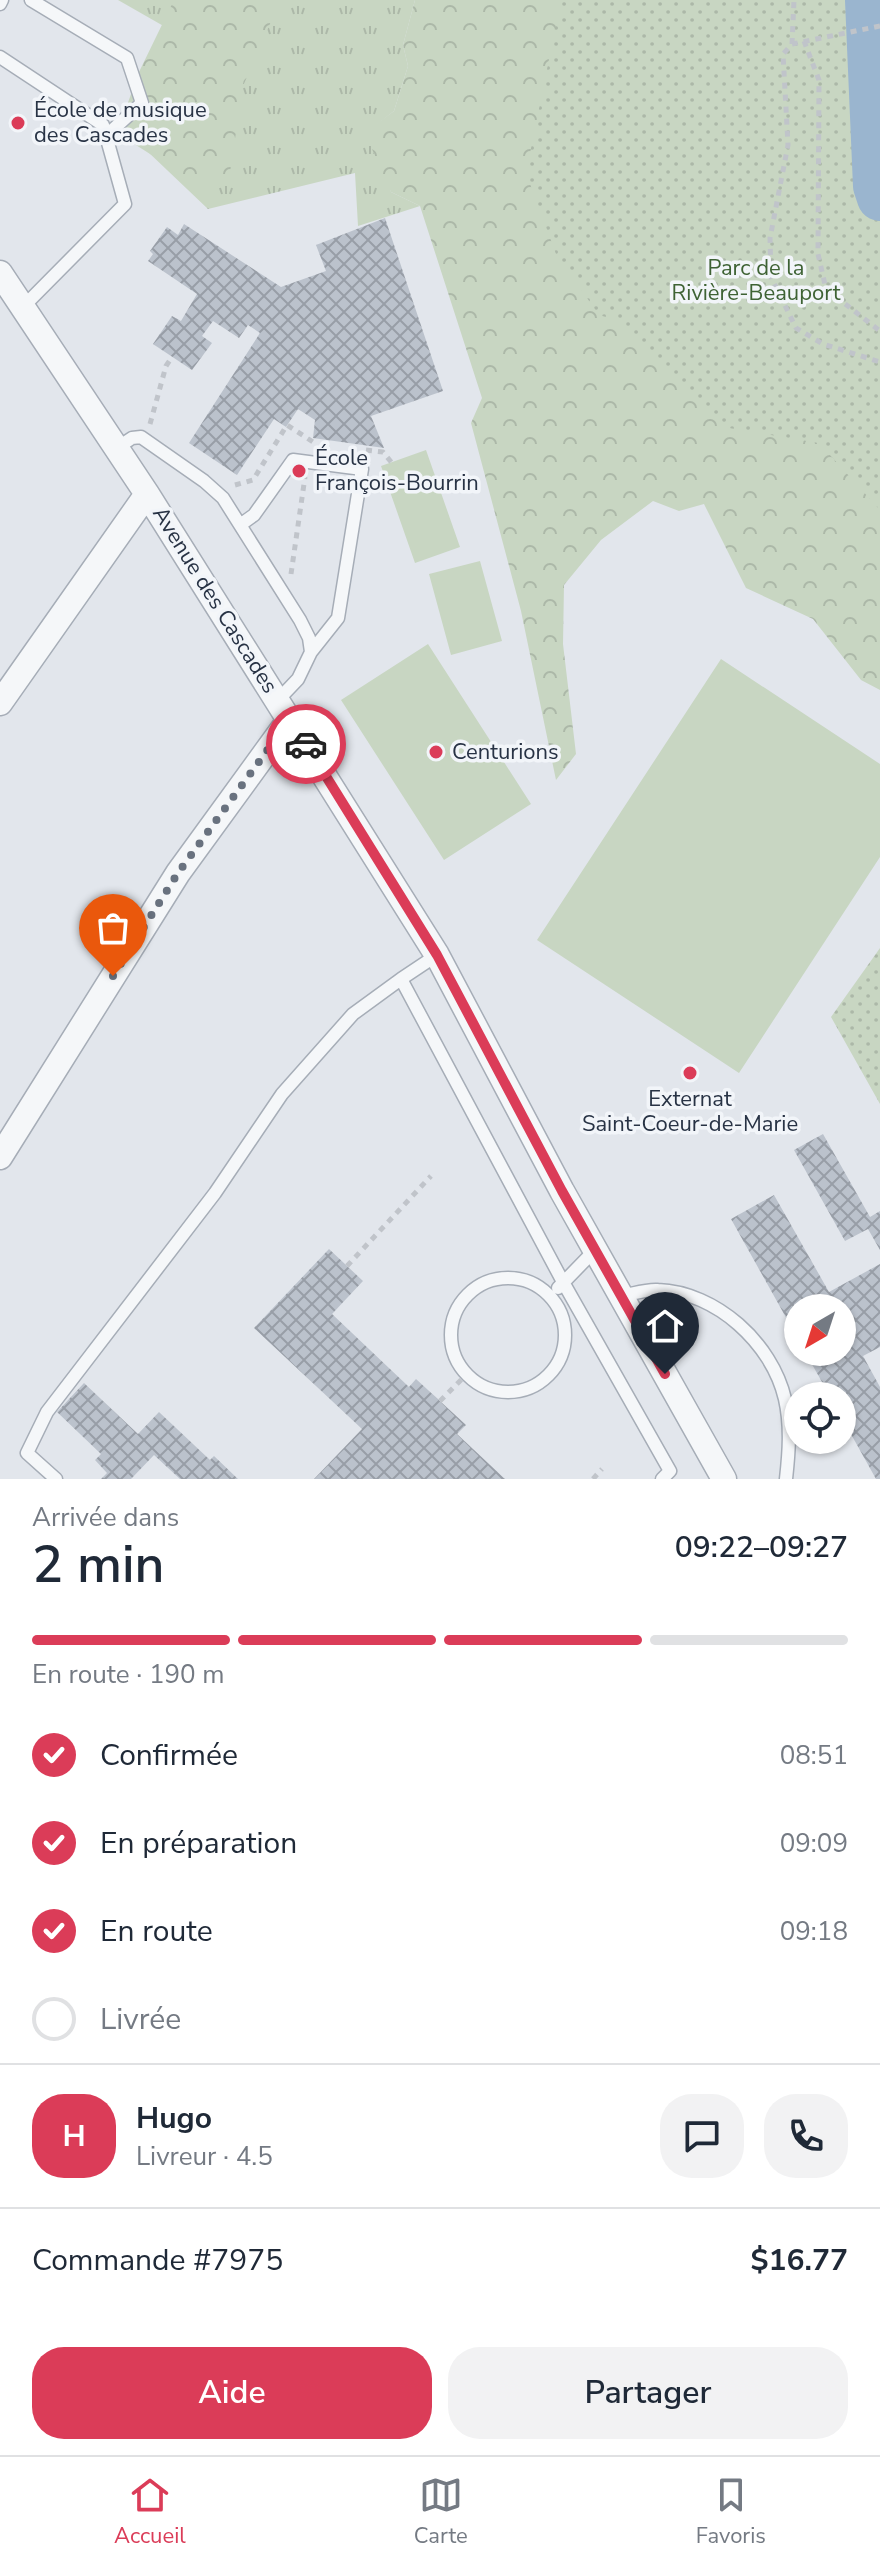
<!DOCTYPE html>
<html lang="fr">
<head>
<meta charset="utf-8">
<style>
  :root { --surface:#fff; --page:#f2f2f3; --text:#1f2937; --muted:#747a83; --line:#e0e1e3; --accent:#db3c58 }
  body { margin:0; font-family:"Nunito Sans",sans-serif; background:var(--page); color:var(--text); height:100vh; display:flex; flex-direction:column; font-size:30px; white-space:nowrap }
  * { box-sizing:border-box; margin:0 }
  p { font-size:26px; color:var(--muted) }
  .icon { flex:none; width:44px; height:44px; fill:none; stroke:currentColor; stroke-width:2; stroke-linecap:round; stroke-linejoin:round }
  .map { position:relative; height:1479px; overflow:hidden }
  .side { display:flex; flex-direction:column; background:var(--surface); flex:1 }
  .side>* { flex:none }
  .needle { width:52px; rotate:219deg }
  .controls { position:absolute; left:784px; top:1294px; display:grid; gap:16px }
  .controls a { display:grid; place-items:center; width:72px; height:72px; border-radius:50%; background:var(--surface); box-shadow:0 2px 6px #0004; font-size:40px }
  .pin { position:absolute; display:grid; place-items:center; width:68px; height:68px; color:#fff; margin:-82px -34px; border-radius:50% 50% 50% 0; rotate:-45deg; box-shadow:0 0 8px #0007 }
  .pin .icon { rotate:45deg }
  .courier { position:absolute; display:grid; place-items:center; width:80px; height:80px; margin:-40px; border:6px solid #db3c58; border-radius:50%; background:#fff; color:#222; box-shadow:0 2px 10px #0007 }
  .head em { font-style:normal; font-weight:600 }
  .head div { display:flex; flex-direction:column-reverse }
  .head { display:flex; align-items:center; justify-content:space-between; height:136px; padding:0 32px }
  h1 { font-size:52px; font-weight:600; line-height:60px }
  .bar { display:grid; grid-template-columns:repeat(4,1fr); gap:12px 8px; align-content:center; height:96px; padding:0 32px }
  .bar i { height:10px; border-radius:6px; background:var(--line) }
  .bar .active { background:var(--accent) }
  .bar p { grid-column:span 4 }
  .line { display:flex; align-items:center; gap:20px; padding:0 32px; border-top:2px solid var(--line) }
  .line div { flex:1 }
  .round { display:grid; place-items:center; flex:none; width:84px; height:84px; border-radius:32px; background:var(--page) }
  ol { padding:0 32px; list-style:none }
  li { display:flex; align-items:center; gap:24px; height:88px }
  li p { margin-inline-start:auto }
  li .icon { padding:8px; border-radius:50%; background:var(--accent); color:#fff; stroke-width:4 }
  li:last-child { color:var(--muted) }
  li i { width:44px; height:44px; border:4px solid var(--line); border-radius:50% }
  .primary-button { display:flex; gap:16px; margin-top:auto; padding:16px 32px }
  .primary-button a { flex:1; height:92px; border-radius:32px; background:var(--accent); color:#fff; font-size:32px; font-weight:600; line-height:92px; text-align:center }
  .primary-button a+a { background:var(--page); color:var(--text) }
  .tabs { display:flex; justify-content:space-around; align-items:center; height:112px; border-top:2px solid var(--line); background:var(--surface); font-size:22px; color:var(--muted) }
  .tabs a { display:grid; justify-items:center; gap:4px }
  .tabs .active { color:var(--accent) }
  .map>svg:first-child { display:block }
  .grass { fill:url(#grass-tufts) }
  .forest { fill:url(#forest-crowns) }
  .park { fill:url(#park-dots) }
  .pitch { fill:#c8d6c2 }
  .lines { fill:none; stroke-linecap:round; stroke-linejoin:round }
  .river { stroke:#9ab5cf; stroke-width:46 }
  .building { fill:url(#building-cross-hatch) }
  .lane-casing { stroke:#a6adb7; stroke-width:15 }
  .street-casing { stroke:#a6adb7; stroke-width:27 }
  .path { stroke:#c0c4ca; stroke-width:5; stroke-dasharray:6 6; stroke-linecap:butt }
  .lane { stroke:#f5f7f9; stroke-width:12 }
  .street { stroke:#f5f7f9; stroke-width:24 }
  .done { stroke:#69727f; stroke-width:8; stroke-dasharray:0 14.4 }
  .route { stroke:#db3c58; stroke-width:10 }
  .poi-dot { fill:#db3c58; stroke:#f2f5f9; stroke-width:3 }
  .labels { text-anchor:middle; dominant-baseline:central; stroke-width:7; stroke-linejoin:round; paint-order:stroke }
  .poi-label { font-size:22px; fill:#283345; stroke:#f2f5f9; text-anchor:start }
  .park-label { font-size:22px; fill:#3e6234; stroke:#f2f5f9 }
  .street-label { font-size:22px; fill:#283345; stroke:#f2f5f9 }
</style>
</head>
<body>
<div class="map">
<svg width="880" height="1479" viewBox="0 0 880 1479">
  <defs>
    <pattern id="grass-tufts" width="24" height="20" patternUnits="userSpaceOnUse" patternTransform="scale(2)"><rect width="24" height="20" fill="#c8d6c2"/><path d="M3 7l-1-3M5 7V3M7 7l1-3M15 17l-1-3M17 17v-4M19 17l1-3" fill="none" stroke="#acb8a8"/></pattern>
    <pattern id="forest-crowns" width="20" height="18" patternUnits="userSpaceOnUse" patternTransform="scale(2)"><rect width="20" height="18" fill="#c8d6c2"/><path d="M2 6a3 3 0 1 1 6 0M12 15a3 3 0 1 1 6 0" fill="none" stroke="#acb8a8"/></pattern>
    <pattern id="park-dots" width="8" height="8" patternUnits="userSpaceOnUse" patternTransform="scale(2)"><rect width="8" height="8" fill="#c8d6c2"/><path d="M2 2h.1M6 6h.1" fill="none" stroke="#acb8a8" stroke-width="1.8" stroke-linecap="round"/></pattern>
    <pattern id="building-cross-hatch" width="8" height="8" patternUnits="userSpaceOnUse" patternTransform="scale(2)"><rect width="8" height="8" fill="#bbc2cc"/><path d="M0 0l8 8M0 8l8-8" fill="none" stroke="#989ea7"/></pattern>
  </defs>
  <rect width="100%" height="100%" fill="#e2e6ec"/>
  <!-- grass -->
  <path class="grass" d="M118,0H415L403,45L408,66L394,111L375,126L391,192L420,206L358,226L355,173L208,209L126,131L167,28Z"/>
  <!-- forest -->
  <path class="forest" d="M174,0H275L272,19L243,86L230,172L202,187L117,133L139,72Z
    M415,0H561L562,4L653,0H880V690L861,680L813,619L746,588L704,504L679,511L653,501L601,540L564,585L563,644L576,754L556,780L521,611L471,423L482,398L420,206L391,192L372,149L375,125L394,111L408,66L403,45Z"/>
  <!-- park -->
  <path class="park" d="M561,0H868L876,186L880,198V510L819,443L729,428L620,321L599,315L556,254L526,173Z
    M880,948V1104L831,1017Z"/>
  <!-- pitch -->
  <path class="pitch" d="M426,450L460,547L415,563L381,466Z
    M480,561L502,641L451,655L429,574Z
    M428,644L531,804L444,860L341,700Z
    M721,659L880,764V857L739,1073L537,940Z"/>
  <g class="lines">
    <!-- river -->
    <path class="river" d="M868,0L876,186L880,198"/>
  </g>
  <!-- building -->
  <path class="building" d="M385,218L443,391L371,416L384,448L313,438L315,420L298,409L286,427L274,419L237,475L189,443L260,333L248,325L239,338L213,321L202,336L212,343L192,370L153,344L172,316L181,321L197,294L148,261L153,254L150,251L167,227L178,235L184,224L281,287L326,271L316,245Z
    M823,1134L870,1217L880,1211V1250L868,1229L845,1241L794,1150Z
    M774,1195L829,1292L880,1264V1347L863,1356L880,1387V1479H876L842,1418V1396H830L805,1352H842V1308H798V1339L731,1219Z
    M329,1249L363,1281L332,1314L409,1387L416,1379L466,1425L457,1434L505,1479H314L362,1429L254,1328Z
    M84,1383L138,1434L159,1412L210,1460L214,1456L238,1479H180L154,1455L131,1479H101L107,1473L95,1460L101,1454L57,1412Z"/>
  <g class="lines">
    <defs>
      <path id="lane" d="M31,0L127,58L142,103L107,135
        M0,4L2,0
        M0,57L103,125L125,204L23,307
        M117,448L132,438L141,437L204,481L223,498L300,620L309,638L311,652
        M240,525L254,515L293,460L362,469L338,618L311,652L298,679L278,700
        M437,955L401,979L563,1282L670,1471L662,1479
        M451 1335a57 57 0 1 1 114 0a57 57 0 1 1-114 0Z
        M558,1288L595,1250
        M621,1296C633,1294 646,1289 658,1290C716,1292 772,1343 785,1399C791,1426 789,1452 786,1479
        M56,1479L27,1453L47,1412L215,1193L282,1094L353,1014L401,979"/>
      <path id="street" d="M0,273L147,494L437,955L562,1191L724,1479
        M0,703L147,494
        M0,1157L178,873L290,719"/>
    </defs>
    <!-- lane casing -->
    <use href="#lane" class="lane-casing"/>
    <!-- street casing -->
    <use href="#street" class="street-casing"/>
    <!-- path -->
    <path class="path" d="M880,26L792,44L783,54L788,145L770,238L771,277L796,328L823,344L880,362
      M804,41L819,80L818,254L826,289L880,331
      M792,44L794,0
      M150,424L166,366L172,357
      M366,450L383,452L392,463
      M235,485L253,480L287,425L313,442
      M291,574L305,477
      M347,1266L431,1176
      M440,1401L467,1374
      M593,1479L602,1469"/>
    <!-- lane -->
    <use href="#lane" class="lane"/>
    <!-- street -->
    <use href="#street" class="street"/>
  </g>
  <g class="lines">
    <!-- done -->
    <path class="done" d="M113,976L178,873L290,719L306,744"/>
    <!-- route -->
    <path class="route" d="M306,744L437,955L562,1191L665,1374"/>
  </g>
  <!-- markers -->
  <g class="poi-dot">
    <circle cx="18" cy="123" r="8"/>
    <circle cx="299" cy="471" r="8"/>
    <circle cx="436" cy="752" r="8"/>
    <circle cx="690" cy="1073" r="8"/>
  </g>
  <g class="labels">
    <!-- poi labels -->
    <g class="poi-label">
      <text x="34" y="110">École de musique<tspan x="34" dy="25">des Cascades</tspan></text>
      <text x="315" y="458">École<tspan x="315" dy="25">François-Bourrin</tspan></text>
      <text x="452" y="752">Centurions</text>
      <text x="690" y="1099" text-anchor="middle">Externat<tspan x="690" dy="25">Saint-Coeur-de-Marie</tspan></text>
    </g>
    <!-- park labels -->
    <g class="park-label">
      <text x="756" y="268">Parc de la<tspan x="756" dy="25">Rivière-Beauport</tspan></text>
    </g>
    <!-- street labels -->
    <g class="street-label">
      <text transform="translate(215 600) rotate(58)">Avenue des Cascades</text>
    </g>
  </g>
</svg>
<div class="controls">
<a><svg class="needle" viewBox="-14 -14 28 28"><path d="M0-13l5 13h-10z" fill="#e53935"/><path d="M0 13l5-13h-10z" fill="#747a83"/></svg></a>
<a><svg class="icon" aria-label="locate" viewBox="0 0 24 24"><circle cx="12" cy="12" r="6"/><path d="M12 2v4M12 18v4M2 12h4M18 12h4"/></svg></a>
</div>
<div class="pin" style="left:113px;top:976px;background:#ea580c"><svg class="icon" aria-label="bag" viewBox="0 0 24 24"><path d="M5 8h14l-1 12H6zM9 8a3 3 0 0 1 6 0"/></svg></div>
<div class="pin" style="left:665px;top:1374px;background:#1f2937"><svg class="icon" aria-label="home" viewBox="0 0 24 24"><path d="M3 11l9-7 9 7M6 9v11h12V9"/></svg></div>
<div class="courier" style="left:306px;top:744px"><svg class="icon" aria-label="car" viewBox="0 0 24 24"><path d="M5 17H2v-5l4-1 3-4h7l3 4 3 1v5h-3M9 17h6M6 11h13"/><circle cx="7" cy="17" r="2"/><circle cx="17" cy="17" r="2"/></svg></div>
</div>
<section class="side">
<div class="head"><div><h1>2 min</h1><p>Arrivée dans</p></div><em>09:22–09:27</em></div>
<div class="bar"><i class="active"></i><i class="active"></i><i class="active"></i><i></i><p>En route · 190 m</p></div>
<ol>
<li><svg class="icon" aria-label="check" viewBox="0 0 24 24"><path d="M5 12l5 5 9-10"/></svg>Confirmée<p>08:51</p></li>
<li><svg class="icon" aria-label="check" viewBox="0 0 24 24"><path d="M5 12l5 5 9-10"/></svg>En préparation<p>09:09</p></li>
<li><svg class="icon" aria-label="check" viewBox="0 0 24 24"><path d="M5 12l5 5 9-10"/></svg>En route<p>09:18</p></li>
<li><i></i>Livrée</li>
</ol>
<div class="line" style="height:144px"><b class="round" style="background:var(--accent);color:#fff">H</b><div><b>Hugo</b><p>Livreur · 4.5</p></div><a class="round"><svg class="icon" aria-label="chat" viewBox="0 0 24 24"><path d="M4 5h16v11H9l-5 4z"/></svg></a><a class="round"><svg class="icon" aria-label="phone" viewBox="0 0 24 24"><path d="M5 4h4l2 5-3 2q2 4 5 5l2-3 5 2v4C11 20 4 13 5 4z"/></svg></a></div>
<div class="line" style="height:104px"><div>Commande #7975</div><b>$16.77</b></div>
<div class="primary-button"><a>Aide</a><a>Partager</a></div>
</section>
<nav class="tabs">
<a class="active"><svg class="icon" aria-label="home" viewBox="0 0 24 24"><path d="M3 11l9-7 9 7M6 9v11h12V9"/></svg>Accueil</a>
<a><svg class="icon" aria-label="map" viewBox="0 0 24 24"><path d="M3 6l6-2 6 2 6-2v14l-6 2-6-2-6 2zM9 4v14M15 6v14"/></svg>Carte</a>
<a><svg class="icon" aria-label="saved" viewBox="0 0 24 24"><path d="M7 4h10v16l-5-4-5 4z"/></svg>Favoris</a>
</nav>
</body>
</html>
